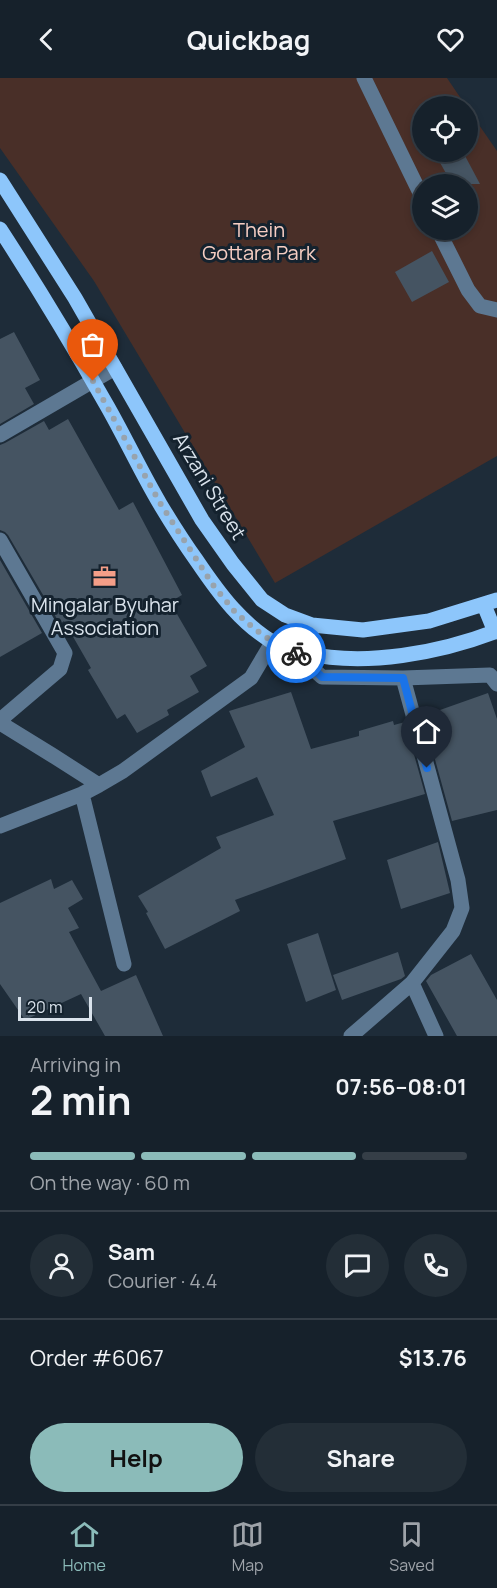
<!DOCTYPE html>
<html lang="en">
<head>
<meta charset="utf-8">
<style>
  :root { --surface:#16212b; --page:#232e37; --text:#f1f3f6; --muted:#9ea3a9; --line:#353e47; --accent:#8bbbb9 }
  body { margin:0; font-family:Manrope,sans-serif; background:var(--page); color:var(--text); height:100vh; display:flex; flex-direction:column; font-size:22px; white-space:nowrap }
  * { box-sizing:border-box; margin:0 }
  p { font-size:20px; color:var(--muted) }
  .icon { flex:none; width:33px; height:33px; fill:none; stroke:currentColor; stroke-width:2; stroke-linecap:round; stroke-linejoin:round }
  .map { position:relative; height:958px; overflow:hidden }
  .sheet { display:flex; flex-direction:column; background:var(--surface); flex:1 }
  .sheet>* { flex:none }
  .controls { position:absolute; left:412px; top:18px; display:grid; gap:12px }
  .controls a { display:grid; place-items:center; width:66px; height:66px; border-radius:50%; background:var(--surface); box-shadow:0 3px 9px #0003,0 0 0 2px var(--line); font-size:30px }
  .scale { position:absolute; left:18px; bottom:15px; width:74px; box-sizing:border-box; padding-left:6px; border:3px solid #dae3ec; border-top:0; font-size:16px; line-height:21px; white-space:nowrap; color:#dae3ec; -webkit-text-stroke:4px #14222e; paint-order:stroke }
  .pin { position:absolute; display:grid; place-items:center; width:51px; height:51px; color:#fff; margin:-62px -26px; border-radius:50% 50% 50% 0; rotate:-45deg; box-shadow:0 0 6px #0007 }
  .pin .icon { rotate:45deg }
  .courier { position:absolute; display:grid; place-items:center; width:60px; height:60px; margin:-30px; border:4px solid #1a73e8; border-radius:50%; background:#fff; color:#222; box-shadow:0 2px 8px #0007 }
  .head em { font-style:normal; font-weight:700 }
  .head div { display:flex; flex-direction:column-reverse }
  .head { display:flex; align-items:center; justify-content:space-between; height:102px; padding:0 30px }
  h1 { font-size:39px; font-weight:700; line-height:45px }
  .bar { display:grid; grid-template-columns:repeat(4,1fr); gap:9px 6px; align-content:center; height:72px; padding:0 30px }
  .bar i { height:8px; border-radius:4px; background:var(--line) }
  .bar .on { background:var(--accent) }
  .bar p { grid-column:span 4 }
  .line { display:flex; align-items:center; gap:15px; padding:0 30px; border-top:2px solid var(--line) }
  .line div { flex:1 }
  .round { display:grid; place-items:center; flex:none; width:63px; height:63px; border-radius:32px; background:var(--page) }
  .primary-button { display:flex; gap:12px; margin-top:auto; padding:12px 30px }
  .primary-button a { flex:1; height:69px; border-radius:36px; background:var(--accent); color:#111; font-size:24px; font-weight:700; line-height:69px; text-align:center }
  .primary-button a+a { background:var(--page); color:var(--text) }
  header { display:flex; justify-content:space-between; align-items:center; height:78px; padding:0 30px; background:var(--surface); font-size:27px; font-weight:700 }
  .menu { display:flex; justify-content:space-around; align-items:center; height:84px; border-top:2px solid var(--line); background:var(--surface); font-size:16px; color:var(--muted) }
  .menu a { display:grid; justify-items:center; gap:3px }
  .menu .on { color:var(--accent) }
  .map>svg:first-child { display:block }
  .green { fill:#492f28; fill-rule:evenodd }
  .building { fill:#455462 }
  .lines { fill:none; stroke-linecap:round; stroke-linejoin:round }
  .minor { stroke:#5d7892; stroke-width:15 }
  .major { stroke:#8dc6fb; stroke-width:15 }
  .done { stroke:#98a3ad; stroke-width:6; stroke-dasharray:0 10.8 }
  .route { stroke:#1a73e8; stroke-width:8 }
  .labels { text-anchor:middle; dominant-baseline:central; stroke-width:6; stroke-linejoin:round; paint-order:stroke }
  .park-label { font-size:20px; fill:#f7cec3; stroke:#14222e }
  .street-label { font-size:20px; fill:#dae3ec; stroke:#14222e }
  .poi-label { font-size:20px; fill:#dae3ec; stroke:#14222e }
</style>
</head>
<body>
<header><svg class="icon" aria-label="back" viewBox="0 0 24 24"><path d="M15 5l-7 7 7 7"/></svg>Quickbag<svg class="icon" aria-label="heart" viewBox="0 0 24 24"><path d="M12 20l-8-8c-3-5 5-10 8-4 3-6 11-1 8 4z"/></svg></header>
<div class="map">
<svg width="497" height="958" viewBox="0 0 497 958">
  <rect width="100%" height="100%" fill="#1e2c39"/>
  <!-- green -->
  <path class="green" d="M0,0H447L466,28H423V74H468V31L497,73V378L275,505L94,203L0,70ZM423,106H468V152H423Z"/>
  <!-- building -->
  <path class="building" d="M434,74H463L480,106H452Z
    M432,173L449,204L412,224L395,194Z
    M14,254L40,302L25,310L34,326L0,346V261Z
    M68,341L119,432L133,424L182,517L170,524L207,588L190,598L199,614L167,632L169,637L137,655L125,636L117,641L88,592L91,590L64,543L60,546L8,457L5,454L0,452V367L5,365L44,343L49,352Z
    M0,482L42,555L0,579Z
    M291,614L311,671L359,658V653L393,643L394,647L405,644L425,716L333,743L346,781L235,822L240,833L165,871L146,835L148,834L138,818L221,770L216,759L274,737L257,699L211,719L201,693L245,669L229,633Z
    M488,615L497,641V732L452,743L423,638Z
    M438,764L450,815L401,831L387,782Z
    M51,801L54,811L72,802L83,821L68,830L79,850L69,854L101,913L136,897L163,958H105L81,916L25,942L0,906V825Z
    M318,855L336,912L306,924L287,866Z
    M398,874L405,898L401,901L342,922L333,897Z
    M471,876L497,922V958H457L426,903L431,897Z"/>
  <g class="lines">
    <!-- minor -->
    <path class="minor" d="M364,0L423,121
      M438,152L468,212L480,228L497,232
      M0,357L115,290
      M0,462L65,575L60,591L0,642
      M291,571L322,599L403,600L490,597L497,606
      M0,645L52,677L99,707L123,693L251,600L273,563
      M99,707L82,716L124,886
      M0,748L82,716
      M412,905L436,958
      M351,958L412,905L453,853L462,830L458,802L403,600"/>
    <!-- major -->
    <path class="major" d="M0,102L75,220L202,442L233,486L262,522L285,537L312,547L363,552L429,543L497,522
      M0,151C37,208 72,266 106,326C125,359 141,394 160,426C172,446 184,465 197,483C220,517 242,547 279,568C286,572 297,573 305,575C365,589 440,575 497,553
      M484,527L495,554"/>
  </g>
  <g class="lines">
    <!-- done -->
    <path class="done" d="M93,303L160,425L213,507L235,534L256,552L280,569L291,571L296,575"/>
    <!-- route -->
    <path class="route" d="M296,575L322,599L403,600L427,690"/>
  </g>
  <!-- icons -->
  <defs>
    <symbol id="office-bare" viewBox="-9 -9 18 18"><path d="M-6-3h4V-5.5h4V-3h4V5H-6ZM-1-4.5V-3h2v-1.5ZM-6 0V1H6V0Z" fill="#f49e88" stroke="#14222e" stroke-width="2.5" paint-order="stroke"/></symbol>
  </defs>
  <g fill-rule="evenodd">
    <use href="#office-bare" x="88" y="482" width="33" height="33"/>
  </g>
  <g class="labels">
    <!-- park labels -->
    <g class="park-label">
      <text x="259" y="151">Thein<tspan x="259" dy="23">Gottara Park</tspan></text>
    </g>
    <!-- street labels -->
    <g class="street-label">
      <text transform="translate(210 408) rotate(59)">Arzani Street</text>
    </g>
    <!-- poi labels -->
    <g class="poi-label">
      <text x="105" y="526">Mingalar Byuhar<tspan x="105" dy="23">Association</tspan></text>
    </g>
  </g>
</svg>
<div class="controls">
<a><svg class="icon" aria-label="locate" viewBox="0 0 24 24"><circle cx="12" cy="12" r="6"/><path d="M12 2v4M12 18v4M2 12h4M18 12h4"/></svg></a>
<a><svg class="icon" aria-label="layers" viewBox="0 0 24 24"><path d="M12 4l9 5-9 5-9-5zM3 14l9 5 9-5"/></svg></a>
</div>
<div class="scale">20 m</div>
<div class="pin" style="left:93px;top:303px;background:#ea580c"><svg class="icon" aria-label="bag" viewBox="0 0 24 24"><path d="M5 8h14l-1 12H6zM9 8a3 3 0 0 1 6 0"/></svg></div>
<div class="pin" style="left:427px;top:690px;background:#1f2937"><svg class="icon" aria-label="home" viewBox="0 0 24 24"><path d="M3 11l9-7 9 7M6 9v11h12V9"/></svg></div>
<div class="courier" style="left:296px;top:575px"><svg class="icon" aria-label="bike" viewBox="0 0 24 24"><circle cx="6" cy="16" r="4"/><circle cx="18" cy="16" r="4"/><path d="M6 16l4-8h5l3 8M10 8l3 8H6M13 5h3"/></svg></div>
</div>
<section class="sheet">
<div class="head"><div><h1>2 min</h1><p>Arriving in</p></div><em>07:56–08:01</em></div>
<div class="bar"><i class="on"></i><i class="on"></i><i class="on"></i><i></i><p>On the way · 60 m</p></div>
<div class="line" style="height:108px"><a class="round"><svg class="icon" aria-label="person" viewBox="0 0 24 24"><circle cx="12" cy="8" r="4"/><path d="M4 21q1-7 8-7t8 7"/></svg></a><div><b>Sam</b><p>Courier · 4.4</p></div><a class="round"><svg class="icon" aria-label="chat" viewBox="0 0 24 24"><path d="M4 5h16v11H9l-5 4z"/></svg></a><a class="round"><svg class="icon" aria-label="phone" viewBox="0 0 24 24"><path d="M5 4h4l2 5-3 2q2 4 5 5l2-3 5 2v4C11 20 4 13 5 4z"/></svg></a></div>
<div class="line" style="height:78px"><div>Order #6067</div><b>$13.76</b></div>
<div class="primary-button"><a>Help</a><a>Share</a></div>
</section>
<nav class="menu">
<a class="on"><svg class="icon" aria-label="home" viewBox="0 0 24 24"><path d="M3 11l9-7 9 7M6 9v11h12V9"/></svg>Home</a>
<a><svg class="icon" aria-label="map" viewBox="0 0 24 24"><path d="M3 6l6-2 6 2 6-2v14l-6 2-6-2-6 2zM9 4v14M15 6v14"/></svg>Map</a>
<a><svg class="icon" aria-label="saved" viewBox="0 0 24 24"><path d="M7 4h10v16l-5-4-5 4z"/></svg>Saved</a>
</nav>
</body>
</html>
